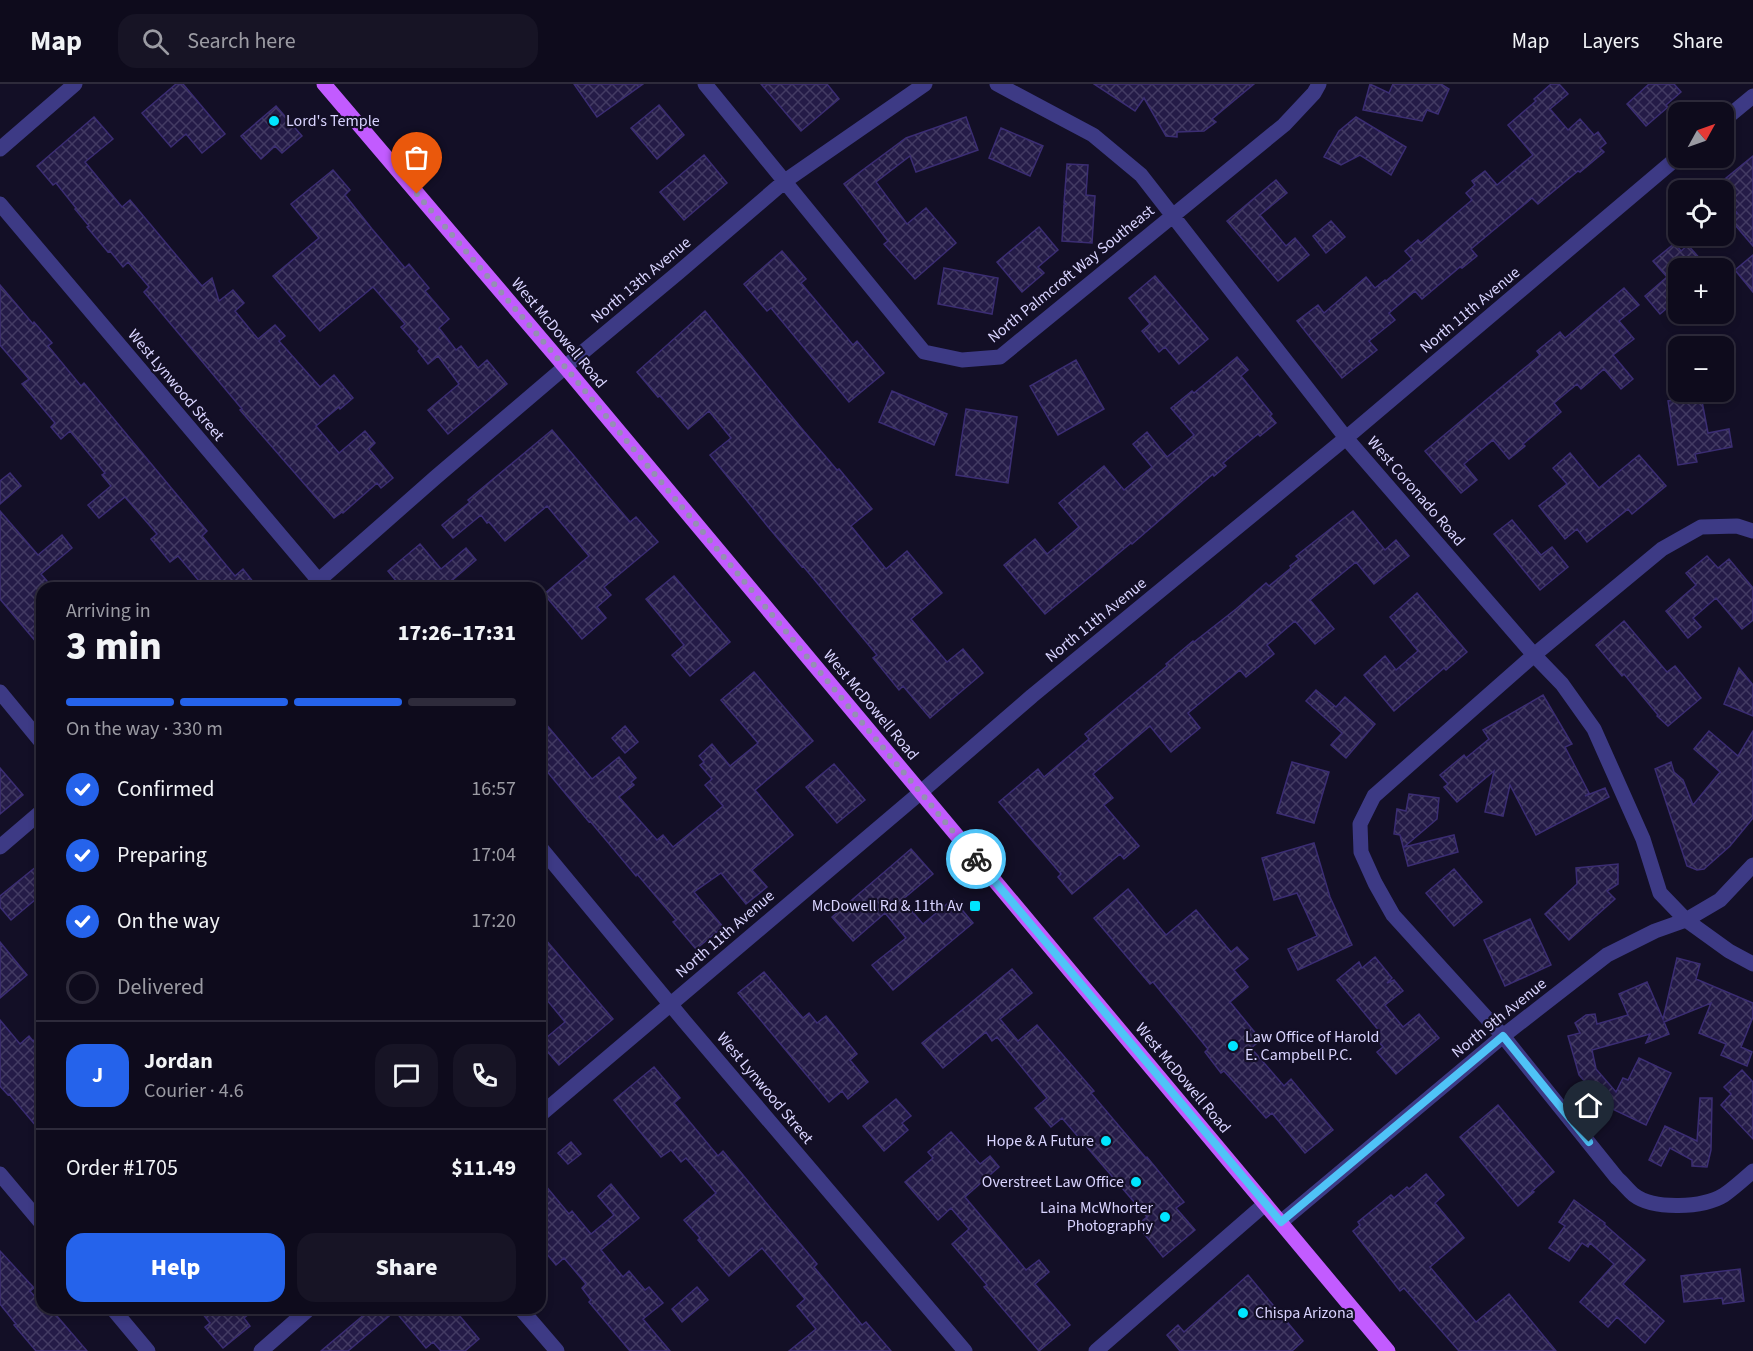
<!DOCTYPE html>
<html lang="en">
<head>
<meta charset="utf-8">
<style>
  :root { --surface:#0e0b1c; --page:#171425; --text:#f1f3f6; --muted:#9b9ba3; --line:#2e2b3b; --accent:#2563eb }
  body { margin:0; font-family:"Source Sans 3",sans-serif; background:var(--page); color:var(--text); height:100vh; display:flex; flex-direction:column; font-size:22px; white-space:nowrap }
  * { box-sizing:border-box; margin:0 }
  p { font-size:20px; color:var(--muted) }
  .icon { flex:none; width:33px; height:33px; fill:none; stroke:currentColor; stroke-width:2; stroke-linecap:round; stroke-linejoin:round }
  .map { position:relative; flex:1; overflow:hidden }
  .panel { position:absolute; left:36px; top:498px; width:510px; height:732px; display:flex; flex-direction:column; background:var(--surface); border-radius:18px; box-shadow:0 3px 9px #0003,0 0 0 2px var(--line) }
  .panel>* { flex:none }
  .needle { width:39px; rotate:50deg }
  .fabs { position:absolute; left:1668px; top:18px; display:grid; gap:12px }
  .fabs a { display:grid; place-items:center; width:66px; height:66px; border-radius:12px; background:var(--surface); box-shadow:0 3px 9px #0003,0 0 0 2px var(--line); font-size:30px }
  .pin { position:absolute; display:grid; place-items:center; width:51px; height:51px; color:#fff; margin:-62px -26px; border-radius:50% 50% 50% 0; rotate:-45deg; box-shadow:0 0 6px #0007 }
  .pin .icon { rotate:45deg }
  .courier { position:absolute; display:grid; place-items:center; width:60px; height:60px; margin:-30px; border:4px solid #4fc3f7; border-radius:50%; background:#fff; color:#222; box-shadow:0 2px 8px #0007 }
  .headline em { font-style:normal; font-weight:800 }
  .headline div { display:flex; flex-direction:column-reverse }
  .headline { display:flex; align-items:center; justify-content:space-between; height:102px; padding:0 30px }
  h1 { font-size:39px; font-weight:800; line-height:45px }
  .bar { display:grid; grid-template-columns:repeat(4,1fr); gap:9px 6px; align-content:center; height:72px; padding:0 30px }
  .bar i { height:8px; border-radius:4px; background:var(--line) }
  .bar .current { background:var(--accent) }
  .bar p { grid-column:span 4 }
  .line { display:flex; align-items:center; gap:15px; padding:0 30px; border-top:2px solid var(--line) }
  .line div { flex:1 }
  .round { display:grid; place-items:center; flex:none; width:63px; height:63px; border-radius:18px; background:var(--page) }
  ol { padding:0 30px; list-style:none }
  li { display:flex; align-items:center; gap:18px; height:66px }
  li p { margin-inline-start:auto }
  li .icon { padding:6px; border-radius:50%; background:var(--accent); color:#fff; stroke-width:4 }
  li:last-child { color:var(--muted) }
  li i { width:33px; height:33px; border:3px solid var(--line); border-radius:50% }
  .button { display:flex; gap:12px; margin-top:auto; padding:12px 30px }
  .button a { flex:1; height:69px; border-radius:18px; background:var(--accent); color:#fff; font-size:24px; font-weight:800; line-height:69px; text-align:center }
  .button a+a { background:var(--page); color:var(--text) }
  header { display:flex; align-items:center; gap:36px; box-sizing:border-box; height:84px; padding:0 30px; background:var(--surface); border-bottom:2px solid var(--line) }
  header strong { font-size:28px }
  nav { display:flex; gap:33px; margin-inline-start:auto; font-size:21px }
  .search { width:420px; height:54px; background:var(--page); display:flex; align-items:center; gap:15px; box-sizing:border-box; padding:0 21px; border-radius:18px; color:var(--muted); font-size:22px }
  .map>svg:first-child { display:block }
  .building { fill:url(#building-cross-hatch); stroke:#3b2d73; stroke-width:1.5 }
  .lines { fill:none; stroke-linecap:round; stroke-linejoin:round }
  .minor { stroke:#3d3a85; stroke-width:15 }
  .major { stroke:#c25bff; stroke-width:15 }
  .done { stroke:#948fb3; stroke-width:6; stroke-dasharray:0 10.8 }
  .route { stroke:#4fc3f7; stroke-width:8 }
  .poi-dot { fill:#00e5ff; stroke:#130f26; stroke-width:2 }
  .labels { text-anchor:middle; dominant-baseline:central; stroke-width:4.5; stroke-linejoin:round; paint-order:stroke }
  .poi-label { font-size:16px; fill:#d9d4ff; stroke:#130f26; text-anchor:end }
  .street-label { font-size:16px; fill:#d9d4ff; stroke:#130f26 }
</style>
</head>
<body>
<header>
<strong>Map</strong>
<div class="search"><svg class="icon" aria-label="search" viewBox="0 0 24 24"><circle cx="10" cy="10" r="6"/><path d="M15 15l6 6"/></svg>Search here</div>
<nav><a>Map</a><a>Layers</a><a>Share</a></nav>
</header>
<div class="map">
<svg width="1753" height="1267" viewBox="0 0 1753 1267">
  <defs>
    <pattern id="building-cross-hatch" width="8" height="8" patternUnits="userSpaceOnUse" patternTransform="scale(1.5)"><rect width="8" height="8" fill="#241b47"/><path d="M0 0l8 8M0 8l8-8" fill="none" stroke="#433b63"/></pattern>
  </defs>
  <rect width="100%" height="100%" fill="#130f26"/>
  <!-- building -->
  <path class="building" d="M176,0H183L225,50L202,69L186,50L171,63L142,29Z
    M574,0H643L597,33Z
    M761,0H827L839,15L801,47Z
    M1094,0H1254L1212,35L1216,38L1204,47L1177,48V53L1166,52L1144,14L1135,27Z
    M1370,0L1389,9L1393,0H1441L1449,5L1438,30L1427,26L1422,37L1363,26Z
    M1551,0H1559L1568,10L1550,25L1568,46L1580,35L1594,51L1598,48L1606,59L1600,64L1604,68L1580,88L1578,87L1538,120L1532,114L1471,165L1477,172L1462,184L1460,183L1422,215L1415,207L1389,229L1395,236L1369,257L1377,266L1342,294L1297,237L1318,221L1324,229L1366,193L1375,204L1385,196L1386,197L1412,175L1405,167L1418,156L1421,159L1472,116L1466,109L1475,101L1472,97L1485,87L1497,101L1533,71L1508,41L1536,17L1534,15Z
    M1649,0H1674L1681,8L1666,21L1668,23L1646,42L1627,20Z
    M659,21L684,51L657,75L631,44Z
    M276,22L302,52L282,69L275,62L261,75L241,52Z
    M94,33L113,55L85,78L122,123L130,116L202,202L212,194L219,217L233,206L244,219L235,227L258,255L275,241L285,252L279,257L320,303L334,291L353,314L340,325L339,323L316,342L339,369L365,347L375,359L369,365L393,394L381,404L377,399L343,429L342,428L334,434L240,326L242,325L144,208L149,203L128,178L123,183L110,167L108,168L87,143L89,142L75,125L76,124L56,99L53,101L37,82Z
    M966,33L978,66L916,88L910,72L876,98L907,140L926,124L956,159L915,195L884,160L888,157L844,100L906,54Z
    M1356,33L1406,63L1391,91L1360,71L1341,81L1324,73L1339,47Z
    M1001,44L1043,62L1030,92L989,74Z
    M704,71L727,99L684,136L660,108Z
    M1753,72V162L1730,135L1737,129L1724,113V106H1718L1715,103Z
    M1067,80L1088,81L1086,111L1095,112L1092,159L1062,157L1064,121L1066,120L1064,119Z
    M333,86L350,106L345,111L372,145L405,184L409,180L429,204L425,207L449,235L439,244L456,266L461,262L478,284L487,276L507,300L448,350L428,326L459,300L438,272L428,280L418,267L420,265L401,243L405,240L373,203L320,247L273,192L319,154L291,120Z
    M1276,96L1287,109L1260,131L1286,162L1295,154L1309,171L1278,197L1227,137Z
    M1331,137L1345,153L1326,169L1313,152Z
    M1039,143L1058,166L1038,183L1044,189L1022,208L997,178Z
    M1675,159L1681,167L1688,161L1708,184H1678V215L1660,230L1645,212L1667,193L1653,177Z
    M782,167L806,195L801,199L853,261L857,257L884,289L849,318L771,224L767,227L744,200Z
    M1753,171V208L1735,186Z
    M944,184L998,194L992,230L938,220Z
    M1155,192L1208,255L1179,280L1165,263L1159,268L1142,247L1150,240L1129,214Z
    M0,201L33,240L34,238L52,259L48,262L81,302L84,299L207,447L202,452L235,492L243,485L258,504H205L178,472L170,478L151,455L157,450L125,413L99,434L88,421L111,402L102,391L105,389L70,347L61,355L51,343L55,339L22,300L29,295L0,261Z
    M1624,204L1639,221L1619,237L1634,255L1613,271L1633,295L1621,305L1604,285L1581,305L1577,300L1554,319L1561,328L1523,360L1525,362L1509,375L1493,356L1464,380L1477,396L1461,409L1425,367L1533,277L1540,271L1537,267L1560,248L1565,254Z
    M705,227L802,345L837,386L839,385L872,425L851,442L886,485L907,467L942,509L911,535L947,578L963,565L983,589L930,634L903,602L899,606L873,574L877,571L803,482L802,483L769,444L710,371L731,354L709,327L688,345L660,312L658,313L637,288Z
    M1237,273L1248,286L1241,292L1272,330L1270,332L1276,339L1260,352L1258,350L1223,379L1226,382L1214,392L1213,390L1132,460L1131,459L1045,530L1004,481L1035,455L1047,470L1079,443L1059,419L1104,382L1124,406L1152,383L1133,360L1147,348L1167,373L1194,351L1171,324L1192,307L1194,309Z
    M1076,276L1104,325L1058,351L1030,302Z
    M892,307L947,330L934,361L879,338Z
    M1701,312L1708,349L1729,345L1732,363L1695,370L1697,378L1678,381L1668,317Z
    M966,325L1017,333L1008,399L956,391Z
    M552,346L630,438L636,433L658,458L604,503L611,511L597,523L606,534L582,555L544,510L589,472L547,422L505,457L489,438L487,439L481,431L453,454L442,441L470,418L468,416Z
    M1570,369L1599,404L1639,371L1666,402L1632,430L1628,425L1587,458L1577,445L1565,455L1539,422L1567,400L1553,384Z
    M10,389L21,402L0,420V397Z
    M0,427L38,471L62,451L72,464L41,490L52,503L42,504V565L0,515Z
    M1353,427L1385,466L1396,456L1409,472L1374,500L1356,478L1310,516L1334,545L1315,560L1295,537L1267,561L1274,570L1246,593L1240,586L1188,629L1200,644L1171,668L1150,642L1093,690L1113,714L1104,721L1139,762L1124,775L1120,770L1072,810L1058,793L1061,790L999,718L1038,685L1044,693L1089,655L1085,650L1167,582L1166,580L1193,557L1194,558L1236,525L1266,499L1269,502L1291,484L1290,482L1299,475L1296,472Z
    M1512,436L1541,471L1552,463L1568,483L1540,506L1494,450Z
    M420,460L441,485L466,464L476,476L443,504H402L388,487Z
    M1707,472L1718,484L1729,475L1753,504V536L1742,545L1716,514L1693,534L1701,543L1688,554L1666,527L1696,501L1686,489Z
    M674,492L730,558L690,592L672,571L684,561L646,515Z
    M1417,509L1467,568L1446,586L1444,584L1394,627L1364,591L1385,572L1396,586L1418,567L1390,533Z
    M1624,537L1667,588L1675,582L1701,614L1668,642L1657,632L1658,631L1624,590L1622,592L1596,561Z
    M1739,584L1753,601V632L1724,620Z
    M754,588L813,657L755,706L793,751L752,786L767,803L746,820L721,789L694,808L723,843L696,865L673,838L676,836L637,790L636,792L590,737L589,738L540,679V633L592,695L619,673L636,694L631,698L634,701L619,713L657,756L663,751L673,763L723,722L705,701L712,695L700,681L704,678L699,672L712,660L730,682L758,659L721,616Z
    M1316,606L1336,623L1345,613L1375,640L1346,674L1331,661L1342,649L1306,617Z
    M1543,611L1572,660L1565,663L1589,709L1585,712L1605,704L1609,713L1536,751L1510,701L1503,732L1485,728L1494,687L1457,718L1444,703L1448,700L1440,691L1464,671L1466,674L1489,655L1483,646Z
    M625,642L638,658L625,669L612,654Z
    M1709,647L1738,672L1753,647V734L1730,762L1704,785L1697,786L1687,782L1655,685L1671,678L1674,688L1683,696L1693,721L1720,688L1694,665Z
    M1292,678L1329,688L1314,739L1277,729Z
    M834,680L865,716L837,739L806,703Z
    M0,684L23,711L0,730Z
    M1409,710L1439,714L1437,735L1404,763L1454,751L1458,768L1408,782L1400,751L1394,750L1397,725L1406,727Z
    M1314,759L1330,813L1352,861L1298,886L1288,865L1317,852L1297,809L1274,816L1262,774Z
    M911,765L933,790L902,816L923,840L953,815L973,839L893,906L872,881L906,854L885,829L853,857L832,833Z
    M42,778V810L11,836L0,823V812Z
    M1618,780V800L1607,807L1615,815L1569,856L1545,830L1577,800L1576,784Z
    M1454,785L1482,818L1454,842L1426,809Z
    M1128,805L1166,851L1196,826L1231,868L1237,863L1248,875L1234,886L1248,903L1230,918L1261,956L1251,964L1284,1002L1291,995L1333,1046L1305,1069L1272,1029L1266,1034L1224,987L1221,989L1205,968L1208,965L1153,898L1150,900L1094,834Z
    M1530,835L1551,881L1505,902L1484,856Z
    M540,849L613,935L559,981L540,959L565,938L547,916L540,922Z
    M0,858L27,891L0,914Z
    M1375,873L1392,894L1387,899L1394,896L1403,907L1385,921L1403,943L1419,930L1439,954L1396,990L1377,968L1383,963L1375,953L1380,948L1337,896L1359,878L1362,884Z
    M1677,874L1700,880L1696,895L1753,919V933L1741,963L1752,968L1747,982L1721,971L1726,960L1699,949L1711,919L1664,938L1669,950L1646,959L1650,950L1592,966L1596,985L1616,1008L1623,994L1628,996L1639,974L1671,989L1646,1041L1606,1022L1579,991L1568,952L1580,949L1575,939L1586,931L1595,930L1597,940L1628,931L1619,910L1647,898L1663,935Z
    M1012,885L1032,909L1000,935L1018,957L1037,941L1094,1007L1091,1009L1146,1074L1147,1073L1184,1118L1176,1124L1195,1146L1163,1173L1137,1141L1147,1133L1062,1034L1051,1043L1035,1024L1047,1014L997,953L992,957L986,948L943,984L922,959Z
    M764,888L803,934L809,929L817,939L826,932L857,970L850,976L868,998L848,1015L842,1007L829,1018L738,909Z
    M0,936L20,960L29,952L33,957L42,949V1049L9,1010L8,1011L0,1002Z
    M654,983L680,1014L674,1019L718,1072L723,1067L817,1180L814,1183L862,1241L866,1238L891,1267H789L816,1245L797,1222L805,1215L762,1164L729,1192L698,1156L700,1154L684,1136L716,1109L686,1074L681,1078L671,1066L661,1073L614,1016Z
    M1742,986L1753,998V1055L1721,1021L1731,1010L1724,1003Z
    M1700,1014H1712L1711,1066L1707,1083L1692,1082V1076L1670,1064L1661,1082L1649,1076L1665,1042L1697,1057Z
    M896,1015L911,1032L902,1039L908,1046L884,1067L863,1042Z
    M1498,1021L1554,1088L1532,1107L1534,1108L1518,1122L1460,1053Z
    M951,1048L980,1080L990,1072L999,1083L965,1113L1026,1186L1039,1176L1049,1188L1035,1200L1070,1241L1039,1267L984,1203L987,1201L952,1160L969,1145L951,1124L938,1136L905,1098L933,1074L928,1068Z
    M571,1058L581,1070L568,1080L558,1069Z
    M1426,1090L1444,1111L1435,1119L1464,1154L1430,1183L1476,1238L1509,1210L1556,1267H1459L1404,1204L1400,1207L1353,1147L1360,1141L1358,1138L1391,1111L1394,1114L1407,1103L1409,1105Z
    M540,1095L569,1130L572,1127L591,1150L614,1131L598,1112L611,1100L639,1134L601,1166L623,1193L629,1187L645,1206L649,1203L663,1219L643,1235L670,1267H630L589,1218L591,1216L582,1204L586,1200L564,1174L556,1181L540,1162Z
    M1574,1116L1605,1139L1604,1140L1645,1176L1623,1200L1664,1237L1645,1259L1617,1233L1608,1243L1580,1218L1614,1180L1590,1159L1588,1163L1582,1159L1569,1177L1549,1164L1565,1142L1559,1138Z
    M0,1167L34,1204L30,1207L42,1221V1224H50L87,1267H36L14,1241L16,1240L0,1220Z
    M1740,1185L1744,1217L1723,1220L1722,1214L1684,1218L1681,1192Z
    M1248,1191L1303,1257L1292,1267H1180L1167,1251L1178,1241L1184,1248Z
    M697,1203L708,1216L682,1238L672,1225Z
    M198,1224H256L244,1234L250,1242L223,1264L205,1243L210,1239Z
    M372,1224H453L479,1255L465,1267H441L433,1258L426,1264L395,1227L348,1267H321Z"/>
  <g class="lines">
    <!-- minor -->
    <path class="minor" d="M705,0L924,268L962,276L1000,273L1284,41L1314,9L1319,0
      M997,0L1093,51L1141,91L1346,354L1534,571L1562,600L1594,645L1643,755L1660,809L1686,836L1729,867L1753,880
      M1724,36L1753,12
      M0,65L75,0
      M0,120L325,504
      M1753,447L1737,442L1701,443L1662,465L1534,571L1374,712L1360,740L1361,768L1375,799L1393,831L1503,952L1617,1094C1623,1099 1628,1106 1634,1111C1654,1126 1703,1124 1724,1111C1734,1104 1744,1095 1753,1087
      M310,504L436,393L565,283L679,188L785,97L925,0
      M0,608L42,659
      M0,763L42,727
      M540,763L685,938L965,1267
      M540,1031L921,708L1032,612L1346,354L1678,73
      M0,1090L42,1140
      M1281,1138L1503,952L1607,871L1655,847L1686,836L1720,816L1753,781
      M112,1224L148,1267
      M520,1224L557,1267
      M261,1267L310,1224
      M1096,1267L1265,1120"/>
    <!-- major -->
    <path class="major" d="M324,0L565,283L1388,1267"/>
  </g>
  <g class="lines">
    <!-- done -->
    <path class="done" d="M417,110L565,283L976,775"/>
    <!-- route -->
    <path class="route" d="M976,775L1281,1138L1503,952L1589,1058"/>
  </g>
  <!-- markers -->
  <g class="poi-dot">
    <circle cx="274" cy="37" r="6"/>
    <rect x="969" y="816" width="12" height="12" rx="3"/>
    <circle cx="1233" cy="962" r="6"/>
    <circle cx="1106" cy="1057" r="6"/>
    <circle cx="1136" cy="1098" r="6"/>
    <circle cx="1165" cy="1133" r="6"/>
    <circle cx="1243" cy="1229" r="6"/>
  </g>
  <g class="labels">
    <!-- poi labels -->
    <g class="poi-label">
      <text x="286" y="37" text-anchor="start">Lord's Temple</text>
      <text x="963" y="822">McDowell Rd &amp; 11th Av</text>
      <text x="1245" y="953" text-anchor="start">Law Office of Harold<tspan x="1245" dy="18">E. Campbell P.C.</tspan></text>
      <text x="1094" y="1057">Hope &amp; A Future</text>
      <text x="1124" y="1098">Overstreet Law Office</text>
      <text x="1153" y="1124">Laina McWhorter<tspan x="1153" dy="18">Photography</tspan></text>
      <text x="1255" y="1229" text-anchor="start">Chispa Arizona</text>
    </g>
    <!-- street labels -->
    <g class="street-label">
      <text transform="translate(1071 190) rotate(-39)">North Palmcroft Way Southeast</text>
      <text transform="translate(641 196) rotate(-40)">North 13th Avenue</text>
      <text transform="translate(1470 226) rotate(-40)">North 11th Avenue</text>
      <text transform="translate(559 249) rotate(50)">West McDowell Road</text>
      <text transform="translate(176 301) rotate(50)">West Lynwood Street</text>
      <text transform="translate(1416 407) rotate(49)">West Coronado Road</text>
      <text transform="translate(1096 536) rotate(-39)">North 11th Avenue</text>
      <text transform="translate(871 621) rotate(50)">West McDowell Road</text>
      <text transform="translate(725 850) rotate(-41)">North 11th Avenue</text>
      <text transform="translate(1499 934) rotate(-39)">North 9th Avenue</text>
      <text transform="translate(1183 994) rotate(50)">West McDowell Road</text>
      <text transform="translate(765 1004) rotate(50)">West Lynwood Street</text>
    </g>
  </g>
</svg>
<div class="fabs">
<a><svg class="needle" viewBox="-14 -14 28 28"><path d="M0-13l5 13h-10z" fill="#e53935"/><path d="M0 13l5-13h-10z" fill="#9b9ba3"/></svg></a>
<a><svg class="icon" aria-label="locate" viewBox="0 0 24 24"><circle cx="12" cy="12" r="6"/><path d="M12 2v4M12 18v4M2 12h4M18 12h4"/></svg></a>
<a>+</a>
<a>−</a>
</div>
<div class="pin" style="left:417px;top:110px;background:#ea580c"><svg class="icon" aria-label="bag" viewBox="0 0 24 24"><path d="M5 8h14l-1 12H6zM9 8a3 3 0 0 1 6 0"/></svg></div>
<div class="pin" style="left:1589px;top:1058px;background:#1f2937"><svg class="icon" aria-label="home" viewBox="0 0 24 24"><path d="M3 11l9-7 9 7M6 9v11h12V9"/></svg></div>
<div class="courier" style="left:976px;top:775px"><svg class="icon" aria-label="bike" viewBox="0 0 24 24"><circle cx="6" cy="16" r="4"/><circle cx="18" cy="16" r="4"/><path d="M6 16l4-8h5l3 8M10 8l3 8H6M13 5h3"/></svg></div>
<section class="panel">
<div class="headline"><div><h1>3 min</h1><p>Arriving in</p></div><em>17:26–17:31</em></div>
<div class="bar"><i class="current"></i><i class="current"></i><i class="current"></i><i></i><p>On the way · 330 m</p></div>
<ol>
<li><svg class="icon" aria-label="check" viewBox="0 0 24 24"><path d="M5 12l5 5 9-10"/></svg>Confirmed<p>16:57</p></li>
<li><svg class="icon" aria-label="check" viewBox="0 0 24 24"><path d="M5 12l5 5 9-10"/></svg>Preparing<p>17:04</p></li>
<li><svg class="icon" aria-label="check" viewBox="0 0 24 24"><path d="M5 12l5 5 9-10"/></svg>On the way<p>17:20</p></li>
<li><i></i>Delivered</li>
</ol>
<div class="line" style="height:108px"><b class="round" style="background:var(--accent);color:#fff">J</b><div><b>Jordan</b><p>Courier · 4.6</p></div><a class="round"><svg class="icon" aria-label="chat" viewBox="0 0 24 24"><path d="M4 5h16v11H9l-5 4z"/></svg></a><a class="round"><svg class="icon" aria-label="phone" viewBox="0 0 24 24"><path d="M5 4h4l2 5-3 2q2 4 5 5l2-3 5 2v4C11 20 4 13 5 4z"/></svg></a></div>
<div class="line" style="height:78px"><div>Order #1705</div><b>$11.49</b></div>
<div class="button"><a>Help</a><a>Share</a></div>
</section>
</div>
</body>
</html>
